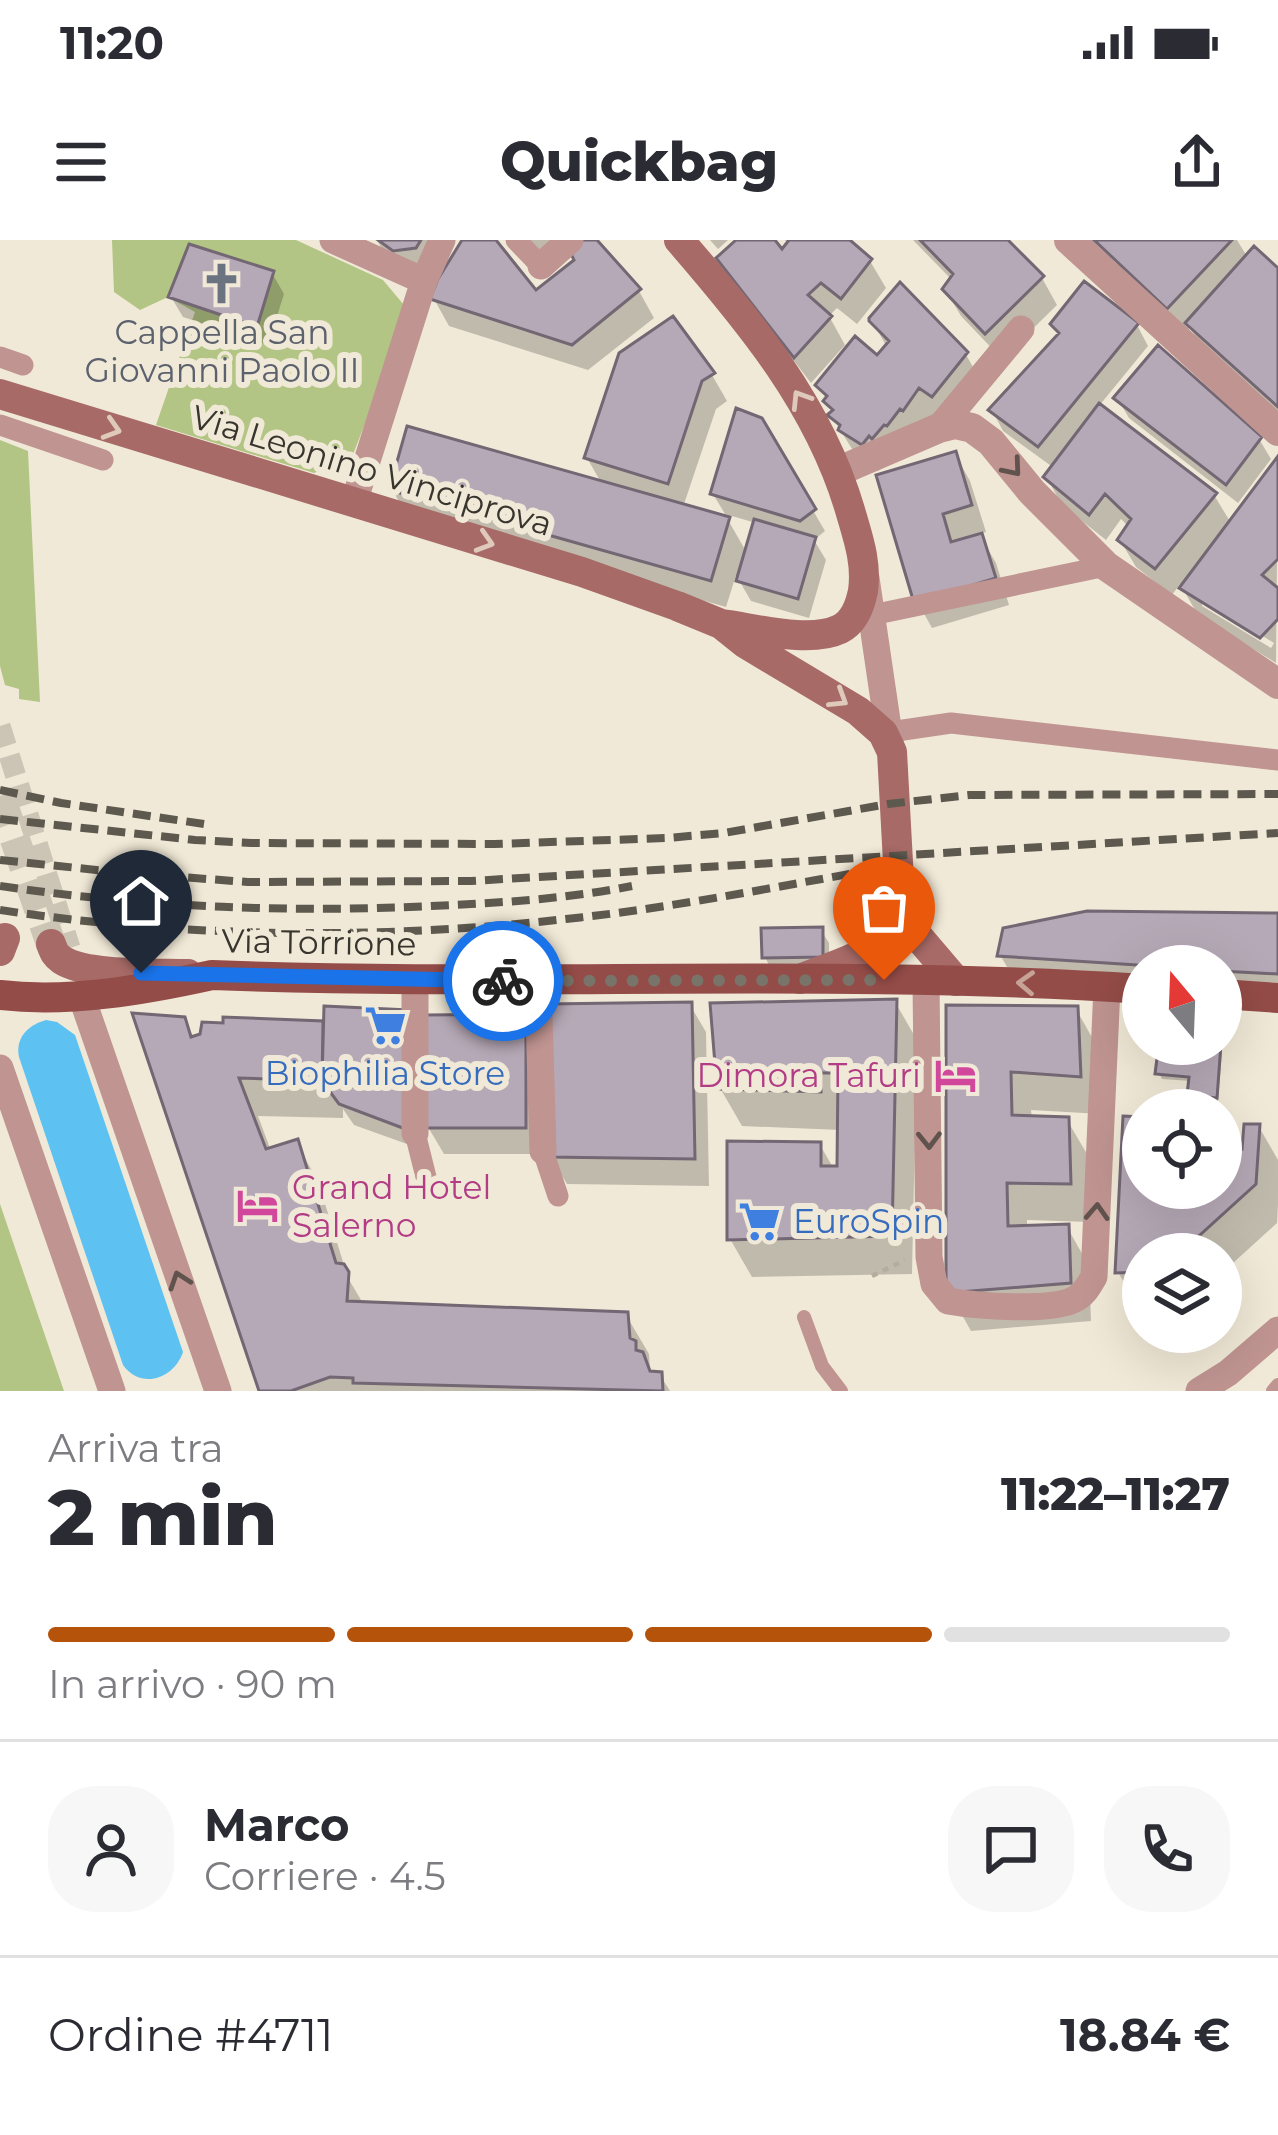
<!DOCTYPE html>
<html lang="it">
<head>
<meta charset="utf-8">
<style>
  :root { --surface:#fff; --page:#f7f7f7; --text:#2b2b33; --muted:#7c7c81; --line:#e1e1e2; --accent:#b45309 }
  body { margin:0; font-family:Montserrat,sans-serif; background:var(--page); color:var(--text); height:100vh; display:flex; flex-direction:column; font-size:45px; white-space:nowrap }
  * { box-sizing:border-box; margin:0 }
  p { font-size:39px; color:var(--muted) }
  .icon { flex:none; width:66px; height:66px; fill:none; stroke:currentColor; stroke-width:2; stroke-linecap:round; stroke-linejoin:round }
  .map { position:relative; height:1151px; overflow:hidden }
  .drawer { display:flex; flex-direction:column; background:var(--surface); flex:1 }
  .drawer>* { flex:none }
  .needle { width:78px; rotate:341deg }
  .buttons { position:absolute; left:1122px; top:705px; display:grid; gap:24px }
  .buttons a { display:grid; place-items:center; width:120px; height:120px; border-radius:50%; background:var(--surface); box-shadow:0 12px 48px #0002; font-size:60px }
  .pin { position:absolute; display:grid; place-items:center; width:102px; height:102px; color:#fff; margin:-123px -51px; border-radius:50% 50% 50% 0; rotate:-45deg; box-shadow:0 0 12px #0007 }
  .pin .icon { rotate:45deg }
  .courier { position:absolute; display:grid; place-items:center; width:120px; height:120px; margin:-60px; border:9px solid #1a73e8; border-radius:50%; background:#fff; color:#222; box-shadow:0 3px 15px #0007 }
  .headline em { font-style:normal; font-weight:800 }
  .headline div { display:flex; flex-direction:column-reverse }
  .headline { display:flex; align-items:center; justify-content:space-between; height:204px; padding:0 48px }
  h1 { font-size:78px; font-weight:800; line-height:90px }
  .bar { display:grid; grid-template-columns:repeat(4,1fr); gap:18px 12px; align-content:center; height:144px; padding:0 48px }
  .bar i { height:15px; border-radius:9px; background:var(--line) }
  .bar .selected { background:var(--accent) }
  .bar p { grid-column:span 4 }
  .line { display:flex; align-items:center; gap:30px; padding:0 48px; border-top:3px solid var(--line) }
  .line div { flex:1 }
  .round { display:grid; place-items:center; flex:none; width:126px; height:126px; border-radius:48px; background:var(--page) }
  .status { display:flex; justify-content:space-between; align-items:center; height:84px; padding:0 60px; background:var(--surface); direction:ltr }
  .status svg { height:33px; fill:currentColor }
  header { display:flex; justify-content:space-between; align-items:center; height:156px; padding:0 48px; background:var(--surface); font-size:54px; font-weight:800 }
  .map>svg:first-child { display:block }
  .green { fill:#b2c584 }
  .water { fill:#5dc1f1 }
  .shadow { fill:#0003; fill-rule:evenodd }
  .building { fill:#b6a9b7; stroke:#736774; stroke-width:3 }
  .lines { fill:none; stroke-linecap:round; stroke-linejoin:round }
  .pedestrian-tunnel { stroke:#ccc5b5; stroke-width:21; stroke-dasharray:21 10; stroke-linecap:butt }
  .secondary-tunnel { stroke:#ccc5b5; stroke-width:30; stroke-dasharray:30 15; stroke-linecap:butt }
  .path { stroke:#b4ad9f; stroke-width:4.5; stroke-dasharray:6 6; stroke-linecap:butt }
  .service { stroke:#bf9491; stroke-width:14 }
  .pedestrian { stroke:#bf9491; stroke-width:21 }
  .minor { stroke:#bf9491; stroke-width:27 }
  .tertiary { stroke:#bf9491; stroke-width:30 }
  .secondary { stroke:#a76a66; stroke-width:30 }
  .primary { stroke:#944c48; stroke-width:30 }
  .rail { stroke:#5d594f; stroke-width:8; stroke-dasharray:18 9; stroke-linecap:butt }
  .oneway { stroke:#dec9bb }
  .oneway2 { stroke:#60524c }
  .oneway3 { stroke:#c7a297 }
  .done { stroke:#797469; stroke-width:12; stroke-dasharray:0 21.6 }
  .route { stroke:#1a73e8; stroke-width:15 }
  .labels { text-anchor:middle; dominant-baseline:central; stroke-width:12; stroke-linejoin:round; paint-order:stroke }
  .worship-label { font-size:33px; fill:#5b616d; stroke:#f1e9d7 }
  .street-label { font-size:33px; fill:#38352e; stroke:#f1e9d7 }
  .shop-label { font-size:33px; fill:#366cbe; stroke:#f1e9d7 }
  .hotel-label { font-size:33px; fill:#b23c85; stroke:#f1e9d7; text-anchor:end }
</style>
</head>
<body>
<div class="status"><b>11:20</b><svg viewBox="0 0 49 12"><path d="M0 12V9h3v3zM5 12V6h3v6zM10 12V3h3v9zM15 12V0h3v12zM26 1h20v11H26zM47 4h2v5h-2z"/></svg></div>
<header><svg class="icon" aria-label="menu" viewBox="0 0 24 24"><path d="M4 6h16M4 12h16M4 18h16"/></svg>Quickbag<svg class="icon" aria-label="share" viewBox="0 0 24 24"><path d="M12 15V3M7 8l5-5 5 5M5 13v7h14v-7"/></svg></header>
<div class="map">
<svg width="1278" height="1151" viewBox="0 0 1278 1151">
  <rect width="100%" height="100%" fill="#f1e9d7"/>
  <!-- green -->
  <path class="green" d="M112,0H296L383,40L409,71L352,217L314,233L156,185L195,72L168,57L140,70L114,52Z
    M0,200L28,211L40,462L19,459V449L5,445L0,426Z
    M0,964L64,1151H0Z"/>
  <!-- water -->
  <path class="water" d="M46,780L57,782L75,795L183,1112C174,1139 141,1150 123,1125L19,817C15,798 28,785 46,780Z"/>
  <!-- shadow -->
  <path class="shadow" d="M377,0H444L428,28L385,15Z
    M466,0H492L535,54L578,20L574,13L550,32L523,0H593L639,51L654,78L588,130L449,86L434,59Z
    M710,0H728L718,9Z
    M741,0H771L782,13L789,6L785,0H845L870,21L886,48L857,84L837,68L829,76L845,105L811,143L736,45L720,18Z
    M913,0H1004L1042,38L1057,65L1002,119L961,76L945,49L952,40Z
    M1085,0H1237L1248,18L1278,32V177L1204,111L1190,87L1184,94Z
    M272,33L284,54L268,105L183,77L171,57Z
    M872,81L965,113L981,141L878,231L857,217L831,175L834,173L819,145L877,120L887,107Z
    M1053,84L1137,85L1148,106L1099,166L1214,255L1231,283L1278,221L1276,423L1198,375L1180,344L1172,355L1136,327L1120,300L1129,287L1121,279L1106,300L1062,265L1047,238L1054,228L1003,191L992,170L1060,96ZM1202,359L1274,403L1271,408L1202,366Z
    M621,115L712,135L727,161L716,169L683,267L728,280L747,313L756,283L725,274L713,254L760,180L825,291L814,300L826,320L809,378L751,361L736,335L726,367L407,276L392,249L602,244L587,218Z
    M1117,158L1259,199L1271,219L1238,263L1129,178Z
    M955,214L970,241L986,292L979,294L996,323L1009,365L932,388L917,361Z
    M1278,676V760L1221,756V726H1143V751L1016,742L1000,715Z
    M821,690L829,703V729L772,731L765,717Z
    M895,762L917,800L912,1034L752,1037L730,999L820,905L834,929H840L841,890L742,886L720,848Z
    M690,765L706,792L709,946L567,944L551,917Z
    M949,768L1076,769L1098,808L1101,874L1031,870L1032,879L1067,880L1090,919L1091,982L1027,980V988L1067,987L1089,1026L1091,1081L971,1091L949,1052Z
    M406,773L418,908L354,885L343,869V878L258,876L271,911L296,903L318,941L348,1038L364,1065L626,1075L649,1114L650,1130L652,1134L660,1135L670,1151H263L184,780L195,799L321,784L326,794Z
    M524,777L539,804L540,914H444L428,887Z
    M1221,794L1223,798L1218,862L1193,860L1190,855L1191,841L1162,839L1159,833L1192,816L1193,804H1221Z
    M1143,880V948H1221V910L1245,913L1259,887L1278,920V964L1277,983L1221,1034V1014H1143V1070H1140L1118,1032Z"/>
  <!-- building -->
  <path class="building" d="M378,0H421L416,8L393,11Z
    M462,0H496L536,50L574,20L569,10L580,0H597L641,49L572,105L430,59L438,39Z
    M736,0H775L782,9L789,0H850L872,19L841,59L821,43L808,55L832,76L794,118L716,18Z
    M920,0H1008L1044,36L985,94L942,49L953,34Z
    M1094,0H1232L1167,69Z
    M189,4L274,31L257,87L168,57Z
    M1254,6L1278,28V167L1185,83Z
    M1084,41L1139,83L1038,207L988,170L1059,93L1050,84Z
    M900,42L968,112L932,157L919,148L903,171L900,169L887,186L884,185L872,199L869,196L862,205L838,190L840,185L827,175L833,170L823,161L827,156L815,145L855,96L877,115L889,101L869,81V78Z
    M673,76L715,133L702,141L668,244L584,218L619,113Z
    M1158,105L1262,197L1226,245L1113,158Z
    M1099,163L1217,253L1155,329L1117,300L1131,279L1105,254L1089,275L1043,237Z
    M736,168L762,178L816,269L800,281L710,254Z
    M407,186L730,277L711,341L389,250Z
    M956,211L972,265L943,274L951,302L982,293L996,338L914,363L876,235Z
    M1278,216V319L1262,335L1278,348V379L1260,398L1179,348Z
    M754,279L816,297L798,359L736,341Z
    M1087,671L1278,673V734L1221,731V726H1153L997,716L1003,688Z
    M823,687V717L762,718L761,688Z
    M897,759L892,996L727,1000V901L821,902V926H837L838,833H821V852L717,849L710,763Z
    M692,762L695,919L548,917L547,764Z
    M946,765L1078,766L1081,837L1011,832L1012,875L1069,877L1071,944L1007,943L1008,986L1069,984L1071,1043L946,1053Z
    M324,766L408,770V890L339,864L322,841Z
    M132,773L185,777L191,797L200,794L202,782L223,783V777L323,781L322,841L239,838L266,909L298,899L336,1023L344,1024L349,1032L347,1061L628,1072L630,1098L636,1101V1110L643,1112L650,1131L662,1132L663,1151L353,1143V1138L330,1137L291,1151H259Z
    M526,774V888H425V775Z
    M1190,804H1221L1217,858L1187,855L1189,837L1155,834L1158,810L1189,812Z
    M1123,876L1143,877V948H1221V907L1242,909L1244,884H1260L1256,944L1179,1014H1143V1032L1115,1033Z"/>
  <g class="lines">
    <!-- pedestrian-tunnel -->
    <path class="pedestrian-tunnel" d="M0,486L70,708"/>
    <!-- secondary-tunnel -->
    <path class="secondary-tunnel" d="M0,556L51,704"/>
    <!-- path -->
    <path class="path" d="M872,1036L905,1020"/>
    <!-- service -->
    <path class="service" d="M804,1077L822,1126L841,1151
      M1273,1151L1278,1145"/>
    <!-- pedestrian -->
    <path class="pedestrian" d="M516,0L541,26
      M0,117L23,125
      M0,185L103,220
      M872,375L1106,326
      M883,493L951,483L1278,520
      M415,893L428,945
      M543,911L558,956"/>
    <!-- minor -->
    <path class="minor" d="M333,0L424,41
      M541,26L570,0
      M939,188L1021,89
      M354,262L424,41L442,0
      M866,338L891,508
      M538,741L543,911
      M926,741L929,1017L934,1044L948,1061C976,1066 1052,1072 1075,1059C1085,1054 1088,1046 1094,1037L1107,747
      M81,755L218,1151
      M0,828L112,1151
      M415,893V739
      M1199,1151L1228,1133L1278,1090"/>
    <!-- tertiary -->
    <path class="tertiary" d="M1069,0L1278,191
      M839,231L939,188L955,184L972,188L991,202L1032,252L1106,326L1278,444"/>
    <!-- secondary -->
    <path class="secondary" d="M679,0C750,82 819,165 850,270C858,298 867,322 863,351C860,366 854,382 840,389C809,404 754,388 721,384
      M0,154L582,332L677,366L721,384L746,404L858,471L883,493L892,512L900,659C900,668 900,680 895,688C880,713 826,728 800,739
      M900,659L910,687L956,741
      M51,704C54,712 55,715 62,720C86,736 157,733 188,734
      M0,711L5,698"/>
    <!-- primary -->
    <path class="primary" d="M1221,754L1278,758
      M0,755C69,763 144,750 212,735C522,747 833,728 1143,749"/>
    <!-- rail -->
    <path class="rail" d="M0,550L61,563L204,584
      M0,579L195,600L251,603L494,604L667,598L724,593L888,564L969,555L1278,554
      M0,620L126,633L248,642L471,641L1278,593
      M0,646C144,667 286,673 431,666C499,663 566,659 632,646
      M0,670C187,698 378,700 566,679C663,669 759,650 855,633"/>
  </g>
  <!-- one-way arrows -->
  <defs><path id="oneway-chevron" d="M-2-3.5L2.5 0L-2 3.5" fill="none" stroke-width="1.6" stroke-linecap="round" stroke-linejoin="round" transform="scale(3)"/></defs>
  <g class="oneway">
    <use href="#oneway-chevron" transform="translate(800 159) rotate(-122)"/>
    <use href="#oneway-chevron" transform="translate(112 189) rotate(17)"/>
    <use href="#oneway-chevron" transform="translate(485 302) rotate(17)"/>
    <use href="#oneway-chevron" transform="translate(839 459) rotate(32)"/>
  </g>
  <g class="oneway2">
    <use href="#oneway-chevron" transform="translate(1013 228) rotate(50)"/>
    <use href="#oneway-chevron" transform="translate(929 900) rotate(89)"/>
    <use href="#oneway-chevron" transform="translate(1097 972) rotate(-87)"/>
    <use href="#oneway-chevron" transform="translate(179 1040) rotate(-109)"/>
  </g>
  <use class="oneway3" href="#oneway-chevron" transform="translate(1026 743) rotate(-177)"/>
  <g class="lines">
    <!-- done -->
    <path class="done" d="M503,741L884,740"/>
    <!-- route -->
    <path class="route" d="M141,733L503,741"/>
  </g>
  <!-- icons -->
  <defs>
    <symbol id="church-bare" viewBox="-9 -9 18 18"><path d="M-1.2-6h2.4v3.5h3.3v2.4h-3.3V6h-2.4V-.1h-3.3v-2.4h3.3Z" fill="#6b7280" stroke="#f1e9d7" stroke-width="2.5" paint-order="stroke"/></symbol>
    <symbol id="supermarket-bare" viewBox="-9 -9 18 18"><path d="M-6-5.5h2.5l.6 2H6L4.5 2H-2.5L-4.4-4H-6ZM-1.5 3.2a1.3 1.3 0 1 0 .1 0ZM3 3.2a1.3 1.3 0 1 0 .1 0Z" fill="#3f7fe0" stroke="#f1e9d7" stroke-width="2.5" paint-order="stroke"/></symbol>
    <symbol id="hotel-bare" viewBox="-9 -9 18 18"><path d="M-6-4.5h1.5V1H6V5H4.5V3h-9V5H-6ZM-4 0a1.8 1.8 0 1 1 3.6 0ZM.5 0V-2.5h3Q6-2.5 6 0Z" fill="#d1479c" stroke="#f1e9d7" stroke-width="2.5" paint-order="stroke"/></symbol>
  </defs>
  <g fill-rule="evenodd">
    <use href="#church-bare" x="192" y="14" width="59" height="59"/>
    <use href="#supermarket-bare" x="356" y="756" width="59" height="59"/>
    <use href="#hotel-bare" x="926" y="806" width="59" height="59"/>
    <use href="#hotel-bare" x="228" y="936" width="59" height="59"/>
    <use href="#supermarket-bare" x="730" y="952" width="59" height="59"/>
  </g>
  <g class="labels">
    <!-- worship labels -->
    <g class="worship-label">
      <text x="222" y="92">Cappella San<tspan x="222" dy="38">Giovanni Paolo II</tspan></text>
    </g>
    <!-- street labels -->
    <g class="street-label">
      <text transform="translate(372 230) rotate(17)">Via Leonino Vinciprova</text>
      <text transform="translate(319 702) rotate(1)">Via Torrione</text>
    </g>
    <!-- shop labels -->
    <g class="shop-label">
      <text x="385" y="833">Biophilia Store</text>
      <text x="793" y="981" text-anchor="start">EuroSpin</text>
    </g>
    <!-- hotel labels -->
    <g class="hotel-label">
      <text x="921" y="835">Dimora Tafuri</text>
      <text x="292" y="947" text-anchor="start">Grand Hotel<tspan x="292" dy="38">Salerno</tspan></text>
    </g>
  </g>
</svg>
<div class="buttons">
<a><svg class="needle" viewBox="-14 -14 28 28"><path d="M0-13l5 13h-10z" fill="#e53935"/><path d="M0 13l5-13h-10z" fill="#7c7c81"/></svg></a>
<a><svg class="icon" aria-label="locate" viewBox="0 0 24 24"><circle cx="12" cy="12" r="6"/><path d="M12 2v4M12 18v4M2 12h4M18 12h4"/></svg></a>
<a><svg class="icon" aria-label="layers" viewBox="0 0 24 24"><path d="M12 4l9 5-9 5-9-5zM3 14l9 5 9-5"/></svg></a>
</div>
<div class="pin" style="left:884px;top:740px;background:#ea580c"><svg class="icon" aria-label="bag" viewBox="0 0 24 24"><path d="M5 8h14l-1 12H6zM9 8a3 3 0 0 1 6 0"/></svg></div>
<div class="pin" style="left:141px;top:733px;background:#1f2937"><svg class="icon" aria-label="home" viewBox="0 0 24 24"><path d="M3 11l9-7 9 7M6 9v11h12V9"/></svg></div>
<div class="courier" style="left:503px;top:741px"><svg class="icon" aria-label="bike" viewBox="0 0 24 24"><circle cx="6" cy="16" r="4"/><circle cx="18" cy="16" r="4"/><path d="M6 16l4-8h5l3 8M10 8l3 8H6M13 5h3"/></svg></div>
</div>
<section class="drawer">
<div class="headline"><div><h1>2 min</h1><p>Arriva tra</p></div><em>11:22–11:27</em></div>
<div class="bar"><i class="selected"></i><i class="selected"></i><i class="selected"></i><i></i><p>In arrivo · 90 m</p></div>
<div class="line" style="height:216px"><a class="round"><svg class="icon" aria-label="person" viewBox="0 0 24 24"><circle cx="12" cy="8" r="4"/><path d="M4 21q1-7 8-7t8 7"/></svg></a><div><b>Marco</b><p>Corriere · 4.5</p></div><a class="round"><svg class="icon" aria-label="chat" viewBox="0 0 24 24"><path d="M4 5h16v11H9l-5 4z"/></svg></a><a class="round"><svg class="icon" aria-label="phone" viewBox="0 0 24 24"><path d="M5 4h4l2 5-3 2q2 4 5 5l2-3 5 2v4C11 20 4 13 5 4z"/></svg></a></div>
<div class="line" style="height:156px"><div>Ordine #4711</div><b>18.84 €</b></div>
</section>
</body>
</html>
